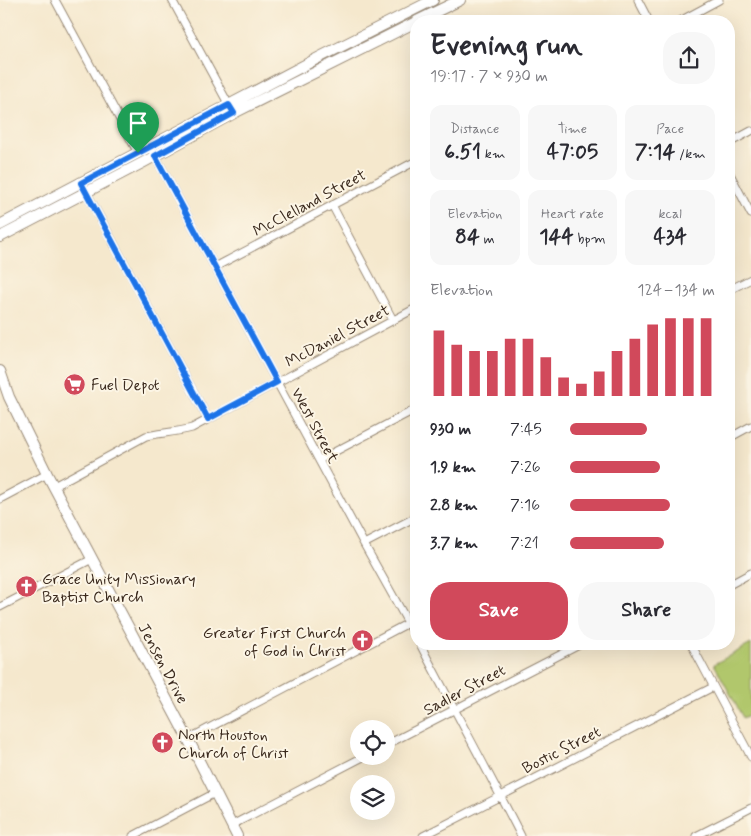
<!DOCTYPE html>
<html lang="en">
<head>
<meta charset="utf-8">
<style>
  :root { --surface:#fff; --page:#f7f7f7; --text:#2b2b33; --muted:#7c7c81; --accent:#d1495b }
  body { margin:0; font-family:Mynerve,sans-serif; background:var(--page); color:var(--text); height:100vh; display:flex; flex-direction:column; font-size:19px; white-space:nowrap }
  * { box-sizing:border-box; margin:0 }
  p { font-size:16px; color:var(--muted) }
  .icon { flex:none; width:28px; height:28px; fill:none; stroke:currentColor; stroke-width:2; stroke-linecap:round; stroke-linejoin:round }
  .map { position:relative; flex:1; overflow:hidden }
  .drawer { position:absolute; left:410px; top:15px; width:325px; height:635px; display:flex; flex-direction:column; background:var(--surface); border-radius:20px; box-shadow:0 5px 20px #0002 }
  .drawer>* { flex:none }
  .tools { position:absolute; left:350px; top:720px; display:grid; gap:10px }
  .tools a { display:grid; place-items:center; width:45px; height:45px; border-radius:50%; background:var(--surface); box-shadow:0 5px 20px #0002; font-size:25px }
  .pin { position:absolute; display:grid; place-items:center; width:42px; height:42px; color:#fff; margin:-51px -21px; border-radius:50% 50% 50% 0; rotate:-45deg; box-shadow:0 0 5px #0007 }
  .pin .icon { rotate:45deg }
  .round { display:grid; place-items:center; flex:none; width:52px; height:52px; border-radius:20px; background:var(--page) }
  .overview { display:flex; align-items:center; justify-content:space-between; height:85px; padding:0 20px }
  h1 { font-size:28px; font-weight:800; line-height:38px }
  .figures { display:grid; grid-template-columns:repeat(3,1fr); gap:8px; height:85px; padding:5px 20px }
  .figures div { display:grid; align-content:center; border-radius:12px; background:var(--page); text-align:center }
  .figures b { font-size:21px; font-weight:800 }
  .figures small { font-size:14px; font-weight:400 }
  .figures p { font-size:14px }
  .chart { height:140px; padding:10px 20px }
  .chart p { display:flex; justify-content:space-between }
  .chart svg { width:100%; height:90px; margin-top:5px; stroke:var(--accent); stroke-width:6 }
  .cta { display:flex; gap:10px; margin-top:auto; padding:10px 20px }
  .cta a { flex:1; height:58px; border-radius:20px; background:var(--accent); color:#fff; font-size:20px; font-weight:800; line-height:58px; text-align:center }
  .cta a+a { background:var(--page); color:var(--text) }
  ul { padding:0 20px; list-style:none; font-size:16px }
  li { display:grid; grid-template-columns:80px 60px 1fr; align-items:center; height:38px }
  li i { height:12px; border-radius:6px; background:var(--accent) }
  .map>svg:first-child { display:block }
  .green { fill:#b1c76c; stroke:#767845 }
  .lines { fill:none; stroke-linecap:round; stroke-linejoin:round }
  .minor-casing { stroke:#988976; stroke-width:9 }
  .secondary-casing { stroke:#988976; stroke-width:12 }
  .minor { stroke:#fff; stroke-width:7 }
  .secondary { stroke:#fff; stroke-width:10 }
  .route-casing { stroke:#fff; stroke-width:10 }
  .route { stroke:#1a73e8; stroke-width:6 }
  .labels { text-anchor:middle; stroke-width:4; stroke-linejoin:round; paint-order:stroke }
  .street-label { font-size:16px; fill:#3b2a1e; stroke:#fcf5e5 }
  .poi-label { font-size:16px; fill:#3b2a1e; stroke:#fcf5e5; text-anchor:start }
</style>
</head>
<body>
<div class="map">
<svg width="751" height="836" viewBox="0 0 751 836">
  <rect width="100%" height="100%" fill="#fcf5e5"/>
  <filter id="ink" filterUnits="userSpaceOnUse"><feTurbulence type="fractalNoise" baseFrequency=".02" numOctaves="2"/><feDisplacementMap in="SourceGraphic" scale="10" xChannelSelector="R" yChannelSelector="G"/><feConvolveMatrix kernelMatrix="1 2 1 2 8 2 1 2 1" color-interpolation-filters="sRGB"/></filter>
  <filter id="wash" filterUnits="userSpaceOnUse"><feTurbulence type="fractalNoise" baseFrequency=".0096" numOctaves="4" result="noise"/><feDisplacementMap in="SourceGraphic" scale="20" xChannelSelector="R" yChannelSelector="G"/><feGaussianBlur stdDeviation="1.12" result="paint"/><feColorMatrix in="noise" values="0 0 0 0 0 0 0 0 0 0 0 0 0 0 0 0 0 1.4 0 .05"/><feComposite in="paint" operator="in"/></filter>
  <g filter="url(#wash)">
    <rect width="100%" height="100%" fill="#f5e8cd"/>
    <path class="green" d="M751 644V714L743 718 714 664Z"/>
  </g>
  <g filter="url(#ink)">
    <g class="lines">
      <defs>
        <path id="minor" d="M55 0 138 153
          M172 0 230 107
          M638 0 649 21
          M680 21 719 0
          M729 143 751 131
          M153 152 364 544 416 637
          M729 172 751 214
          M84 188 208 419
          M332 205 393 320
          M215 267 416 161
          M729 290 751 279
          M729 438 751 426
          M319 460 416 409
          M54 486 146 436C161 433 177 432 192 428L416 308
          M0 499 47 474
          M364 544 416 517
          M729 585 751 573
          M0 607 92 559
          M420 644C453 708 488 771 521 836
          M691 644 751 757
          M188 739 416 619
          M386 745 581 644
          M232 825 365 756
          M133 836 215 793
          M423 836 713 687
          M696 836 751 808"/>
        <path id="secondary" d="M417 21 460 0
          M0 225 320 57 433 0
          M0 237 144 162 234 113 416 22
          M0 371 9 397 47 474 188 739 237 836"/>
      </defs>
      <use href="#minor" class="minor-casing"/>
      <use href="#secondary" class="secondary-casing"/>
      <use href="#minor" class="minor"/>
      <use href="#secondary" class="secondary"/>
    </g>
  </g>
  <g class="lines" filter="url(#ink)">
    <defs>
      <path id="route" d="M229 105 234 113 155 156 277 382 208 419 81 183Z"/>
    </defs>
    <use href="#route" class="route-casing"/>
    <use href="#route" class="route"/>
  </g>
  <defs>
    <symbol id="supermarket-disc" viewBox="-11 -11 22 22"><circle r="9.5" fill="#d1495b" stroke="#fcf5e5"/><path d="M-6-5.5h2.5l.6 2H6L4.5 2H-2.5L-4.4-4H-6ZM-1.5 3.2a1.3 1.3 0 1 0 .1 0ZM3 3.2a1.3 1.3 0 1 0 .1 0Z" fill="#fff"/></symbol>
    <symbol id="church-disc" viewBox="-11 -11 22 22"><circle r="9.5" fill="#d1495b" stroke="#fcf5e5"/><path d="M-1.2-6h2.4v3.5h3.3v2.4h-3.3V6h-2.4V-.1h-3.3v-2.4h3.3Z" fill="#fff"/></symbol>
  </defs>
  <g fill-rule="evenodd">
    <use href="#supermarket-disc" x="62" y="372" width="25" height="25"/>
    <use href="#church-disc" x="14" y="574" width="25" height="25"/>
    <use href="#church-disc" x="350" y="628" width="25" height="25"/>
    <use href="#church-disc" x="150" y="730" width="25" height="25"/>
  </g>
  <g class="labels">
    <g class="street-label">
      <text transform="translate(309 202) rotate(-28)" y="6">McClelland Street</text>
      <text transform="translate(337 335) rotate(-28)" y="6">McDaniel Street</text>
      <text transform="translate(316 425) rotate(62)" y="6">West Street</text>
      <text transform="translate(164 663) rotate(62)" y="6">Jensen Drive</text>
      <text transform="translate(464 689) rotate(-28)" y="6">Sadler Street</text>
      <text transform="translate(561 749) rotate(-27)" y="6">Bostic Street</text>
    </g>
    <g class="poi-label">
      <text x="91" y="390">Fuel Depot</text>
      <text x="42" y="584">Grace Unity Missionary<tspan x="42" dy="18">Baptist Church</tspan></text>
      <text x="346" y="638" text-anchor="end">Greater First Church<tspan x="346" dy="18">of God in Christ</tspan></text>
      <text x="178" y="740">North Houston<tspan x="178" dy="18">Church of Christ</tspan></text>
    </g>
  </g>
</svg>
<div class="tools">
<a><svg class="icon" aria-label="locate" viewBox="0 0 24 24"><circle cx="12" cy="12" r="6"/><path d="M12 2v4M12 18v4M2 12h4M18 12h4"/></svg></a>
<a><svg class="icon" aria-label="layers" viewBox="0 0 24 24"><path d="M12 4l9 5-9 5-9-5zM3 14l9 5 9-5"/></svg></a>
</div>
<div class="pin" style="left:138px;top:153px;background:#1e9e55"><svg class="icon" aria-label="arrive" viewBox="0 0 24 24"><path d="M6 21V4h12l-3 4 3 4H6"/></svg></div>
<section class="drawer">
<div class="overview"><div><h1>Evening run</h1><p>19:17 · 7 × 930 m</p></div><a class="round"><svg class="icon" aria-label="share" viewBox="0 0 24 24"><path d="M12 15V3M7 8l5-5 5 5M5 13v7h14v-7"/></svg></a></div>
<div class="figures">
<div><p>Distance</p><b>6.51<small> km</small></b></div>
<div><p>Time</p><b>47:05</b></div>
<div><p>Pace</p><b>7:14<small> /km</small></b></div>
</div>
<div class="figures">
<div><p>Elevation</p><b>84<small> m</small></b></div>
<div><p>Heart rate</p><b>144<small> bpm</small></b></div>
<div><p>kcal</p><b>434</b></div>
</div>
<div class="chart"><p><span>Elevation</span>124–134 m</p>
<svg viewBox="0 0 160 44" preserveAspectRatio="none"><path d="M5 44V12M15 44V19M25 44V22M35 44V22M45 44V16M55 44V16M65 44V25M75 44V35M85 44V38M95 44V32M105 44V22M115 44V16M125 44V9M135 44V6M145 44V6M155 44V6"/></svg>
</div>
<ul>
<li><b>930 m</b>7:45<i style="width:53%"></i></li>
<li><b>1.9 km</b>7:26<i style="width:62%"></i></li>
<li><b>2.8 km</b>7:16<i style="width:69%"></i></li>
<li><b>3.7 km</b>7:21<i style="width:65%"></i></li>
</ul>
<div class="cta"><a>Save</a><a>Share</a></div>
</section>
</div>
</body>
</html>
